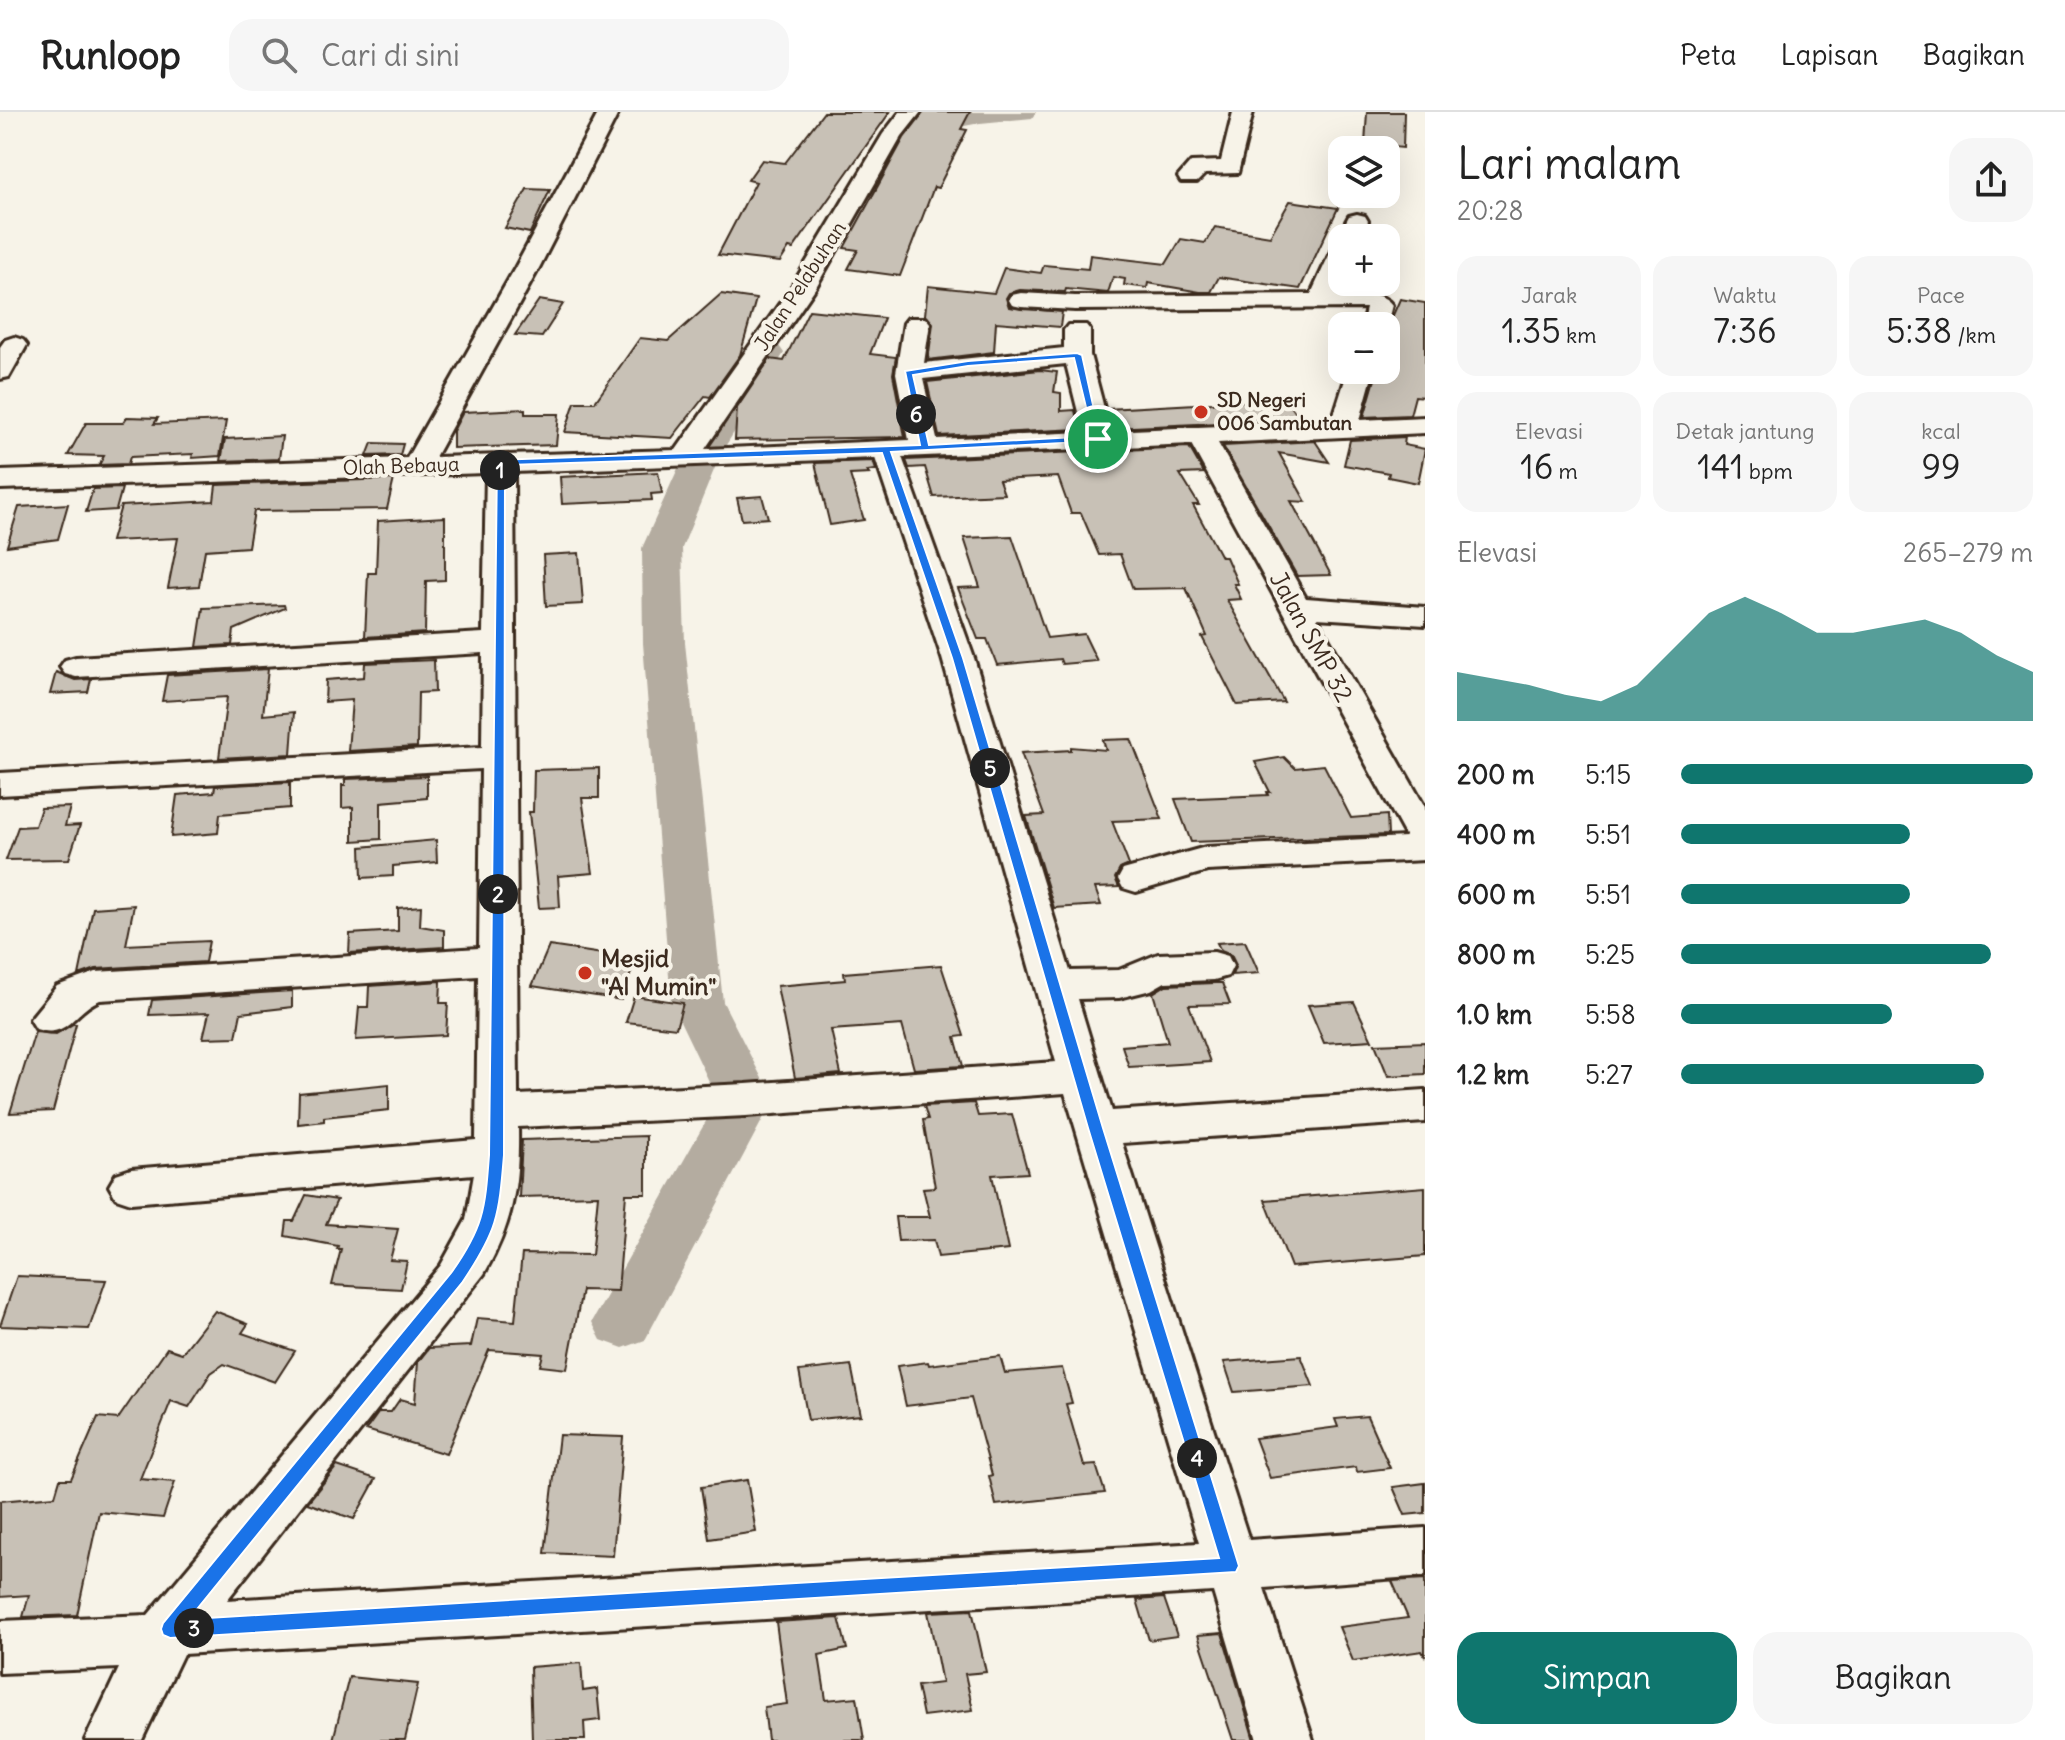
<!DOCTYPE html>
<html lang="id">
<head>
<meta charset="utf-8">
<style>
  :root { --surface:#fff; --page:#f6f6f6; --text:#222; --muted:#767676; --line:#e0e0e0; --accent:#0f766e }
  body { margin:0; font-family:Delius,sans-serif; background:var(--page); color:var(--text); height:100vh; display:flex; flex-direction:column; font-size:30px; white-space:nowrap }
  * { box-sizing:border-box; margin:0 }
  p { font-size:26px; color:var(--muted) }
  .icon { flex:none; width:44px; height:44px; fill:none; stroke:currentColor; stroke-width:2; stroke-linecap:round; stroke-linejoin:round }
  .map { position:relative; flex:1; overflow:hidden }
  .details { display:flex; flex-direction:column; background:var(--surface); width:640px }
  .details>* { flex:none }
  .controls { position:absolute; left:1328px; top:24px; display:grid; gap:16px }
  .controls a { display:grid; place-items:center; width:72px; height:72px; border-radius:16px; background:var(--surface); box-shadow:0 8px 32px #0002; font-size:40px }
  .pin { position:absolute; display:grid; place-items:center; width:68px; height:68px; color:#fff; margin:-34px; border:4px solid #fff; border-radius:50%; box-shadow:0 2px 8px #0007 }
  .km { position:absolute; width:40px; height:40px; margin:-20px; border-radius:50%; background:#222; color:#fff; font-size:22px; line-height:40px; text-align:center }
  .round { display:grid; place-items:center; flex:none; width:84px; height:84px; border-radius:24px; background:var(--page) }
  .head { display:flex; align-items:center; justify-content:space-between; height:136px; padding:0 32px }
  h1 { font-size:44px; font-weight:600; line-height:60px }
  .stats { display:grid; grid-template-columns:repeat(3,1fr); gap:12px; height:136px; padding:8px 32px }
  .stats div { display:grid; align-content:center; border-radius:20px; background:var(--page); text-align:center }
  .stats b { font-size:34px; font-weight:600 }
  .stats small { font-size:22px; font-weight:400 }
  .stats p { font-size:22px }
  .chart { height:224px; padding:16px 32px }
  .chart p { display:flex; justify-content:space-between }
  .chart svg { width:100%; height:144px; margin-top:8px; fill:var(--accent); opacity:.7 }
  .action { display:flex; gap:16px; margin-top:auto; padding:16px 32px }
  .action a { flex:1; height:92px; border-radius:24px; background:var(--accent); color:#fff; font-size:32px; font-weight:600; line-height:92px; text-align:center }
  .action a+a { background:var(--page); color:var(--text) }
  ul { padding:0 32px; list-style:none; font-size:26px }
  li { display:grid; grid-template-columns:128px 96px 1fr; align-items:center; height:60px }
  li i { height:20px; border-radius:10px; background:var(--accent) }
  header { display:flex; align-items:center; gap:48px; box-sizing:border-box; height:112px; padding:0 40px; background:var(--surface); border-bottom:2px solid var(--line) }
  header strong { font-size:38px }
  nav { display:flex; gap:44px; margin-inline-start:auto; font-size:28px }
  .search { width:560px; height:72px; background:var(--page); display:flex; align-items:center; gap:20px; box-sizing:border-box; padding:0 28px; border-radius:24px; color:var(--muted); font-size:30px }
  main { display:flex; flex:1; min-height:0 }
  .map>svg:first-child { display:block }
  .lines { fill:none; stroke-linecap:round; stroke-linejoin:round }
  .river { fill:#b4aca0; fill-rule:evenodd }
  .building { fill:#c8c1b6; stroke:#3b2a1e; stroke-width:2 }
  .minor-casing { stroke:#3b2a1e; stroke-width:6 }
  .minor { fill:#f7f3e8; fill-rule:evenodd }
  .route { fill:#1a73e8; stroke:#fff; stroke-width:2; fill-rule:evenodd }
  .poi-dot { fill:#c8321e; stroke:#f7f3e8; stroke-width:3 }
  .labels { text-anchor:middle; stroke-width:8; stroke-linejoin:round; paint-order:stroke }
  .far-street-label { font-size:20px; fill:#3b2a1e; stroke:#f7f3e8 }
  .far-poi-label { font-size:20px; font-weight:bold; fill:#3b2a1e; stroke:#f7f3e8; text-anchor:start }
  .street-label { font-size:24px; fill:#3b2a1e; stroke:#f7f3e8 }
  .poi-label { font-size:24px; font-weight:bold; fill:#3b2a1e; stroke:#f7f3e8; text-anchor:start }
</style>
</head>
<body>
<header>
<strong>Runloop</strong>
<div class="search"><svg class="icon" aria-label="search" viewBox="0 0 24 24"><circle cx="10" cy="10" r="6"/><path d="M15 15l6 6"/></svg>Cari di sini</div>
<nav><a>Peta</a><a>Lapisan</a><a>Bagikan</a></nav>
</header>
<main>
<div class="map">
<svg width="1425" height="1628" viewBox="0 0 1425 1628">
  <rect width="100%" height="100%" fill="#f7f3e8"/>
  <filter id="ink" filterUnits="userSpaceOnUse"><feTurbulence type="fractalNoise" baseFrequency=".0125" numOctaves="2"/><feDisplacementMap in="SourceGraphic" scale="16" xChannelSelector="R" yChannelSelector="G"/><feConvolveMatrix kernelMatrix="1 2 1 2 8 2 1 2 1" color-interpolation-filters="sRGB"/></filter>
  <g filter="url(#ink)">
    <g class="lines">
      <path class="river" d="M953 0H1036L1032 6 980 11 917 23 881 80 871 83 861 80 856 74 897 11Z
        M767 231 779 234 784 241 721 341 682 436 685 531 723 890 773 988 645 1228 623 1236 601 1228 592 1210 718 988 671 890 643 531 642 436 685 341 755 234Z"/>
    </g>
    <path class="building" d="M824 0H890L793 137 789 136 780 150 718 143 756 70 748 68 762 48 785 51Z
      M924 0H970L961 17 967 18 938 76 934 75 900 164 848 157 858 138 844 136 904 26Z
      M1367 0H1404L1403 36 1365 32Z
      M527 77 550 78 530 121 505 116Z
      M1290 89 1338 96 1300 177 1219 165 1211 180H1200L1148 171 1147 176 1124 173 1125 167 1113 165 1108 181 1066 177 1065 180 1020 178 1009 181 1006 186 1009 195 1062 200 1060 215 996 210 994 240 928 248 933 211 925 203 928 174 994 181 1004 156 1041 161 1044 153 1088 157 1090 143 1166 152 1181 127 1205 131 1215 115 1270 124Z
      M721 182 756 187 740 243 710 285 705 284 672 326 565 320 575 290H595L640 226 668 229Z
      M1400 187 1425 191V285L1415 284 1410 303 1364 305 1376 264 1386 266V219Z
      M539 188 563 192 542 225 515 223Z
      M809 198 884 206 870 242 896 245 893 262 905 325 735 328 737 296 770 247 784 249Z
      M1040 258 1057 260 1054 280 1061 281V299L1075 298 1079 317 939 324 927 270Z
      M1286 287 1300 307 1112 316 1107 297Z
      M525 297V302H559L556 333 453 336V319L463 300Z
      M127 305 158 306 154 312 226 309 220 344 192 346 193 342 130 345 128 352 99 353 104 344 68 343 86 311H123Z
      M282 324 279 347 221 349 225 327Z
      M1405 325 1404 333 1425 337 1418 371 1388 365 1389 361 1344 353 1350 328Z
      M1315 329 1329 350 1279 341 1306 390 1291 389 1331 463 1297 464 1223 334Z
      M372 331 403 332 400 343 367 344Z
      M1189 335 1204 361 1180 362 1199 393H1193L1221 445H1226L1238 472H1234L1241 487 1227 488 1284 590 1237 593 1202 525 1207 524 1186 476 1133 477 1120 442 1099 443 1081 401H1071L1058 365 999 368 1004 382 934 385 925 355 909 356 906 348Z
      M873 349 876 358 867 359 869 362 850 363 864 408 830 413 815 351Z
      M658 360 662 381 651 382 652 388 562 392 560 365Z
      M394 367 387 397 254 399 248 435 205 438 199 474 168 476 178 426 111 429 121 394 214 389 216 373Z
      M122 376 116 398 86 400 93 377Z
      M762 384 768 406 742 408 737 386Z
      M68 392 58 427 7 434 19 395Z
      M445 405V468L426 469 425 521 365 525 368 461H376L378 409Z
      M1012 424 1047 526 1084 522 1097 549 1062 552 1060 547 997 553 987 527H978L958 476 980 475 964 426Z
      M579 441 583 492 546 494 543 443Z
      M284 493 285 496 234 518 232 533 197 535 203 496Z
      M434 548 435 580 418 581 417 635 348 639 352 588 325 590 326 568 364 565 365 551Z
      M268 557 263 603 294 600 291 642 219 646 227 585 162 589 167 563Z
      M56 560 75 568 91 567 88 580 50 582Z
      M1131 627 1162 707 1112 709 1129 753 1120 757 1115 766 1119 775 1095 776 1101 793 1054 796 1026 704 1044 703 1021 641 1071 638V635L1106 638 1103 628Z
      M1284 645 1295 656 1324 653 1351 706 1387 703 1388 723 1191 730 1175 687 1268 683 1267 680H1270L1255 650Z
      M599 656V686H582L593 761 558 764 560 795 539 796 529 700H533L534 658Z
      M427 664V686L381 690V727L353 729V695L342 696V673H345V667Z
      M290 670V696L220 702 218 721 171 725 177 683 214 680 215 674Z
      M70 695 65 714 80 713 69 747 6 748 18 715 35 714 41 696Z
      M436 728 437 750 393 754V764L362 766 361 735Z
      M134 793 126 833 209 829 205 850 96 857 79 863 93 796Z
      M421 794 420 814 444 818V835L349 841 350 822 398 819V796Z
      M1245 829 1259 861 1232 863 1236 853 1231 843 1221 839 1217 831Z
      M549 834 636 847 621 888 532 874Z
      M941 853 964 924 955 925 963 954 914 957 902 913 831 918 841 962 795 966 777 874 845 868 844 861Z
      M441 869 440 891H448L446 923 356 928 359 895H368L369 874Z
      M1215 871H1222L1230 892 1189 893 1210 950 1129 955 1122 934 1168 930 1153 881 1166 873Z
      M292 879V895L241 901 236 925 203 926 209 901 149 903 152 888Z
      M634 884 683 891 676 916 626 910Z
      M1354 890 1372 928 1324 931 1308 893Z
      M73 912H76L53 999 10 1001 35 920 56 922Z
      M1425 930V962L1388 964 1375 932Z
      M389 972V998L324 1005V1009L298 1012 299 981Z
      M974 991 978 1004 1012 1002 1028 1061 992 1063 1008 1138 938 1145 934 1128 898 1129 895 1105H930L923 1076 935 1075 923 1008 928 1007 924 994Z
      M646 1024V1082H626L618 1179 582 1178 567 1257 540 1254 543 1242 489 1238 446 1342 366 1318 379 1300H391L400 1287 415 1291 418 1250 429 1236 471 1234 477 1206 515 1209 522 1142 592 1143 598 1083 519 1085 522 1028Z
      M1425 1075V1144L1291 1155 1265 1088Z
      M306 1083 337 1088 326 1112 398 1117 390 1148 407 1149 401 1177 332 1173 341 1137H337L338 1134 285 1124 287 1109H294Z
      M17 1164 106 1168 89 1217 0 1214Z
      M215 1199 248 1212 242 1221 295 1239 275 1270 224 1252 211 1261 189 1295 171 1289 140 1367 175 1370 163 1406 99 1400 77 1503 23 1505 29 1483 0 1485V1389L55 1384 60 1367H71L98 1305 118 1307 167 1236 182 1241Z
      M1000 1244 1005 1261 1062 1256 1072 1291 1066 1292 1084 1354 1096 1353 1105 1381 996 1393 989 1364 992 1363 971 1286 906 1294 897 1254 928 1250 929 1253Z
      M1301 1244 1313 1274 1234 1280 1224 1250Z
      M851 1253 861 1303 808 1308 799 1259Z
      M1367 1304 1390 1356 1357 1360 1356 1355 1270 1366 1255 1326 1338 1315 1335 1307Z
      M559 1323 623 1325 613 1444 545 1441Z
      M337 1354 376 1367 354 1407 307 1391Z
      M747 1368 756 1420 709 1427 701 1375Z
      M1425 1371V1401L1405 1403 1393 1375Z
      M1425 1467V1545L1422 1539 1353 1549 1339 1515 1408 1506 1392 1469Z
      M1164 1486 1177 1524 1149 1528 1137 1488Z
      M972 1498 986 1560 965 1562 973 1598 923 1604 917 1574 942 1571 928 1500Z
      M839 1506 847 1537 819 1543 826 1588 857 1585 864 1628H768L764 1595 787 1592 776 1510Z
      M1222 1521 1254 1628H1233L1198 1523Z
      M581 1551 583 1579 597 1577 600 1608 584 1610 585 1628H532L530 1555Z
      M349 1565 418 1572 405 1628H333Z"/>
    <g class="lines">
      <defs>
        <path id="minor" d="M599 0H619L539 156 435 345 676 338 792 174 883 22 900 0H921L902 24 816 175 705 337 909 328 896 261 904 211 908 206H926L930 211 924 251 1064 236V218L1068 213H1086L1090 218V243L1110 319 1332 309 1348 258H1374L1360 308 1425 305V321L1218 331 1306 486 1425 495V513L1317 506 1425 695V748L1207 759 1136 780 1123 776 1118 767 1123 758 1206 735 1406 725 1191 332 902 345 974 546 1070 859 1119 858 1158 842 1214 840 1228 844 1233 854 1228 864 1214 868 1165 870 1151 878 1119 886 1078 887 1112 999 1425 978V1010L1122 1031 1249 1428 1425 1416V1464L1264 1476 1313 1628H1257L1213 1480 183 1542 142 1628H85L119 1556 0 1561V1509L148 1503 441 1153 466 1108 474 1062 131 1091 116 1086 109 1074 116 1062 131 1057 476 1028 478 864 100 888C72 899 69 928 36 917L30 907 57 874 96 860 479 836 481 657 0 683V661L482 635 483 541 76 565 65 562 60 555 65 548 76 545 483 521 486 361 0 377V359L407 346 515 156ZM1066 252 1083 320 937 327 923 267ZM875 346 942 546 1056 950 746 972 518 983 514 360ZM1065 981 1199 1431 227 1488 484 1162C513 1112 519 1072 518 1015L746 1004Z
          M1233 0H1253L1238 61 1205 62 1197 70H1181L1178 65 1191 50 1221 49Z
          M1357 102 1365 104 1368 109 1361 126H1342L1341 131 1337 126 1349 104Z
          M1342 134V167L1335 182C1353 182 1381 177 1392 193L1386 216 1362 214 1366 196 1075 198 1021 195 1012 193 1009 188 1012 183 1021 181 1075 184 1311 182 1330 141 1334 136Z
          M14 225 23 228 27 233 9 265 0 267V235L5 228Z"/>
      </defs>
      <use href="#minor" class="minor-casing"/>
      <use href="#minor" class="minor"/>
    </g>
  </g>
  <path class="route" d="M1077 241 1082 243 1101 329 891 340 963 546 1103 1016 1239 1454 1236 1460 170 1526 163 1523 161 1517 163 1511 451 1161C483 1116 485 1098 489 1043L497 348 920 333 905 259 968 249ZM1074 246 1093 324 929 333 913 263 968 254ZM882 341 952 546 1088 1016 1219 1446 189 1507 462 1171C497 1119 499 1105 504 1043L505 353Z"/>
  <g class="poi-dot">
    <circle cx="1201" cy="300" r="8"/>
    <circle cx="585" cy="861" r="8"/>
  </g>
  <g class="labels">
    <g class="far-street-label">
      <text transform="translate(800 174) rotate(-57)" y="7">Jalan Pelabuhan</text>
      <text transform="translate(401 354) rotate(-2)" y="7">Olah Bebaya</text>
    </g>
    <g class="far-poi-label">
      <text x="1217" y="295">SD Negeri<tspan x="1217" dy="23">006 Sambutan</tspan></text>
    </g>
    <g class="street-label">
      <text transform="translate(1311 525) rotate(61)" y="8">Jalan SMP 32</text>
    </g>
    <g class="poi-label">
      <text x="601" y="855">Mesjid<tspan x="601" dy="28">"Al Mumin"</tspan></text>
    </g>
  </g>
</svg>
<div class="controls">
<a><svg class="icon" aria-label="layers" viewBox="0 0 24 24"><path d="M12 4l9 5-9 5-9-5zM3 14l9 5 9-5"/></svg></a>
<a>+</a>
<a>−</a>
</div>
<div class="pin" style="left:1098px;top:327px;background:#1e9e55"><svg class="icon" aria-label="arrive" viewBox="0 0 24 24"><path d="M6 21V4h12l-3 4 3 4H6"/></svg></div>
<b class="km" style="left:500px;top:358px">1</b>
<b class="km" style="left:498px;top:782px">2</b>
<b class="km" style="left:194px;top:1516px">3</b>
<b class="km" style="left:1197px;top:1346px">4</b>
<b class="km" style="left:990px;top:656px">5</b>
<b class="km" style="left:916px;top:302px">6</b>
</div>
<section class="details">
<div class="head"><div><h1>Lari malam</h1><p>20:28</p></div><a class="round"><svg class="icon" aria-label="share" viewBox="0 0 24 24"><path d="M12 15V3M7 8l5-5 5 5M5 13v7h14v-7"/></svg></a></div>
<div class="stats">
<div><p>Jarak</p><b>1.35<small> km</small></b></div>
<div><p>Waktu</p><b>7:36</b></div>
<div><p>Pace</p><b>5:38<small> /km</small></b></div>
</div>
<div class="stats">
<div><p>Elevasi</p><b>16<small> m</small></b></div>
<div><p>Detak jantung</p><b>141<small> bpm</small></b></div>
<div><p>kcal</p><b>99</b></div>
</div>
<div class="chart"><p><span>Elevasi</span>265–279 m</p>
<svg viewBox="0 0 160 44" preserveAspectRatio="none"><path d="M0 44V29L10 31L20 33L30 36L40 38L50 33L60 22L70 11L80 6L90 11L100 17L110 17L120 15L130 13L140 17L150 24L160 29V44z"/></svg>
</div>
<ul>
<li><b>200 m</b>5:15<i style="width:100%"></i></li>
<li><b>400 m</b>5:51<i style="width:65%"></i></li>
<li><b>600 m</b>5:51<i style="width:65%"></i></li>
<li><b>800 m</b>5:25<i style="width:88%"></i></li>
<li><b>1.0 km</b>5:58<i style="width:60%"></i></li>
<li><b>1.2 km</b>5:27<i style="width:86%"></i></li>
</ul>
<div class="action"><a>Simpan</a><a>Bagikan</a></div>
</section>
</main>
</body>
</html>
